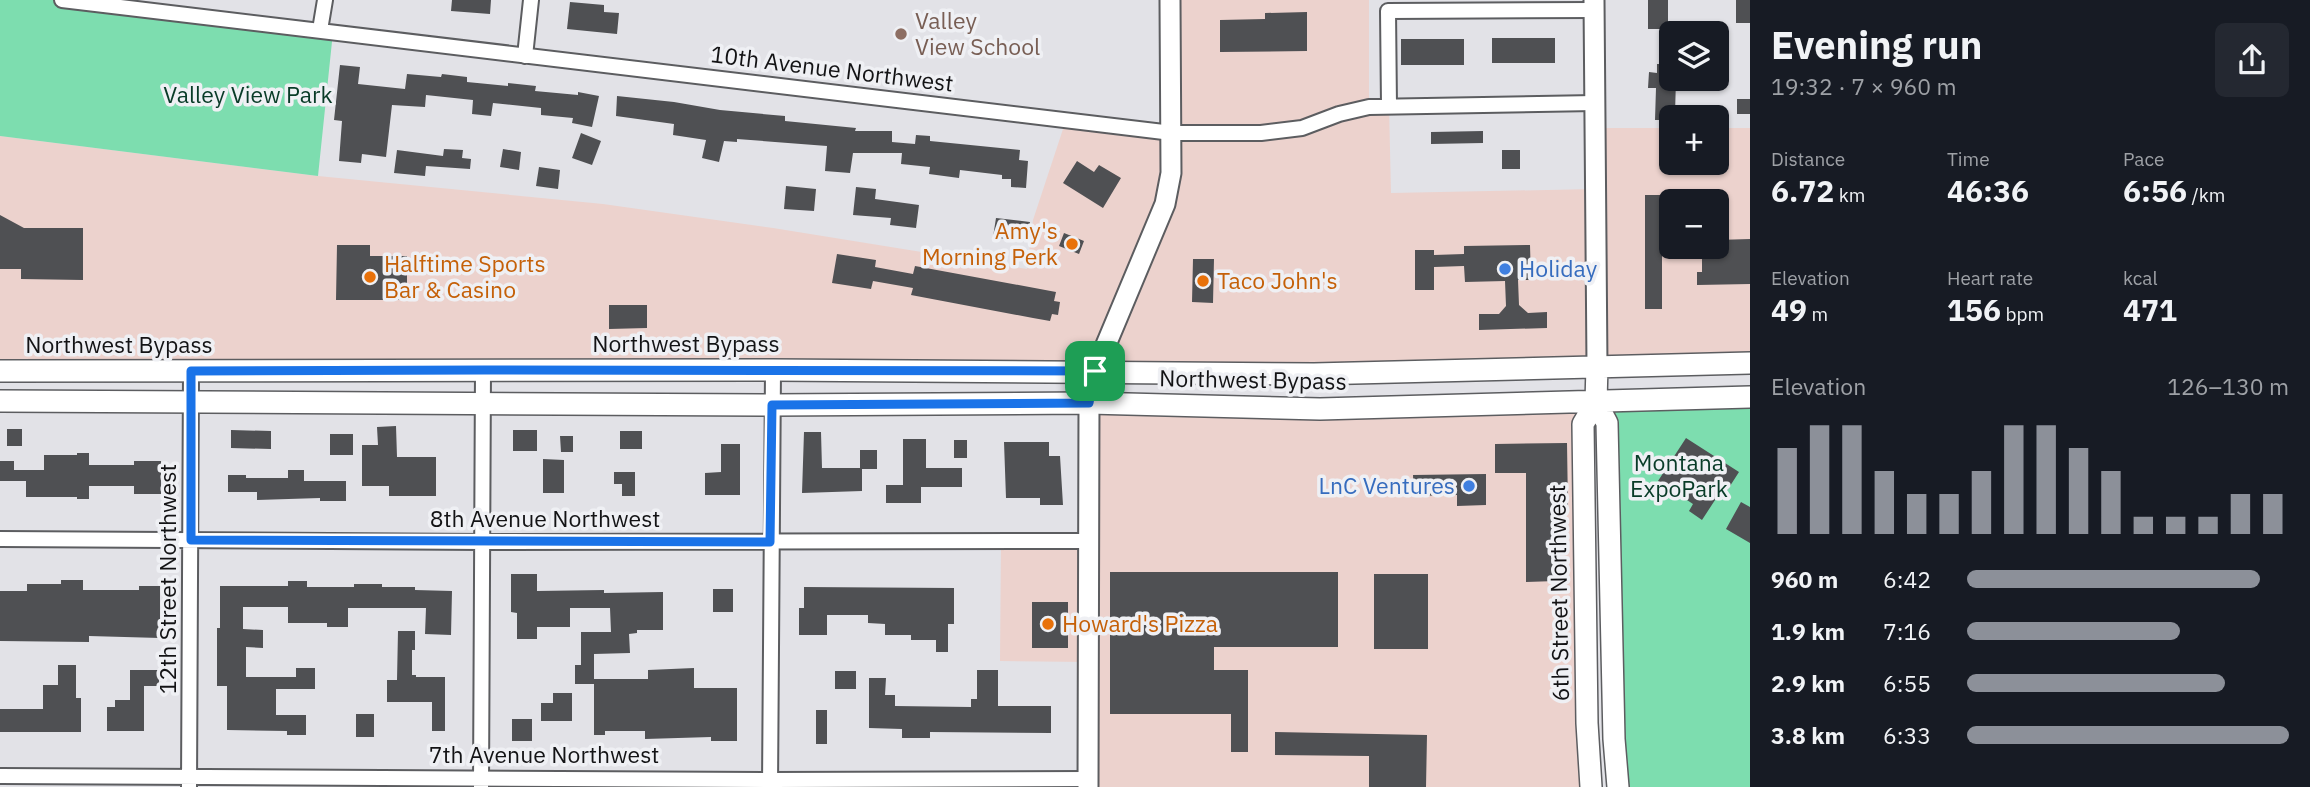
<!DOCTYPE html>
<html lang="en">
<head>
<meta charset="utf-8">
<style>
  :root { --surface:#171b24; --page:#242831; --text:#f1f3f6; --muted:#9ea1a6; --accent:#8c9099 }
  body { margin:0; font-family:"IBM Plex Sans",sans-serif; background:var(--page); color:var(--text); height:100vh; display:flex; flex-direction:column; font-size:26px; white-space:nowrap }
  * { box-sizing:border-box; margin:0 }
  p { font-size:23px; color:var(--muted) }
  .icon { flex:none; width:38px; height:38px; fill:none; stroke:currentColor; stroke-width:2; stroke-linecap:round; stroke-linejoin:round }
  .map { position:relative; flex:1; overflow:hidden }
  .drawer { display:flex; flex-direction:column; background:var(--surface); width:560px }
  .drawer>* { flex:none }
  .controls { position:absolute; left:1659px; top:21px; display:grid; gap:14px }
  .controls a { display:grid; place-items:center; width:70px; height:70px; border-radius:10px; background:var(--surface); box-shadow:0 2px 5px #0004; font-size:35px }
  .pin { position:absolute; display:grid; place-items:center; width:60px; height:60px; color:#fff; margin:-30px; border-radius:14px; box-shadow:0 4px 10px #0006 }
  .round { display:grid; place-items:center; flex:none; width:74px; height:74px; border-radius:10px; background:var(--page) }
  .summary { display:flex; align-items:center; justify-content:space-between; height:119px; padding:0 21px }
  h1 { font-size:38px; font-weight:700; line-height:52px }
  .metrics { display:grid; grid-template-columns:repeat(3,1fr); gap:10px; height:119px; padding:7px 21px }
  .metrics div { display:grid; align-content:center }
  .metrics b { font-size:30px; font-weight:700 }
  .metrics small { font-size:19px; font-weight:400 }
  .metrics p { font-size:19px }
  .chart { height:196px; padding:14px 21px }
  .chart p { display:flex; justify-content:space-between }
  .chart svg { width:100%; height:126px; margin-top:7px; stroke:var(--accent); stroke-width:6 }
  ul { padding:0 21px; list-style:none; font-size:23px }
  li { display:grid; grid-template-columns:112px 84px 1fr; align-items:center; height:52px }
  li i { height:18px; border-radius:9px; background:var(--accent) }
  main { display:flex; flex:1; min-height:0 }
  .map>svg:first-child { display:block }
  .commercial { fill:#ecd2cd; fill-rule:evenodd }
  .green { fill:#7dddaf }
  .building { fill:#4f5053 }
  .lines { fill:none; stroke-linecap:round; stroke-linejoin:round }
  .minor-casing { stroke:#5c5d60; stroke-width:18 }
  .tertiary-casing { stroke:#5c5d60; stroke-width:23 }
  .secondary-casing { stroke:#5c5d60; stroke-width:24 }
  .minor { stroke:#fff; stroke-width:14 }
  .tertiary { stroke:#fff; stroke-width:19 }
  .secondary { stroke:#fff; stroke-width:21 }
  .route-casing { stroke:#fff; stroke-width:14 }
  .route { stroke:#1a73e8; stroke-width:9 }
  .education-dot { fill:#8d6e63; stroke:#eff0f4; stroke-width:2.5 }
  .food-dot { fill:#e8710a; stroke:#eff0f4; stroke-width:2.5 }
  .shop-dot { fill:#3f7fe0; stroke:#eff0f4; stroke-width:2.5 }
  .labels { text-anchor:middle; stroke-width:7; stroke-linejoin:round; paint-order:stroke }
  .education-label { font-size:23px; fill:#785e54; stroke:#eff0f4; text-anchor:start }
  .street-label { font-size:23px; fill:#131315; stroke:#eff0f4 }
  .park-label { font-size:23px; fill:#083b27; stroke:#eff0f4 }
  .food-label { font-size:23px; fill:#c56008; stroke:#eff0f4; text-anchor:start }
  .shop-label { font-size:23px; fill:#366cbe; stroke:#eff0f4; text-anchor:start }
</style>
</head>
<body>
<main>
<div class="map">
<svg width="1750" height="787" viewBox="0 0 1750 787">
  <rect width="100%" height="100%" fill="#e2e2e7"/>
  <path class="commercial" d="M1170 0H1369V106H1389L1391 193 1595 189V128H1671V163H1717V128H1750V363L0 371V136L318 176 603 204 773 228 1027 269 1033 220 1066 120 1172 133ZM1671 201H1717V247H1671Z
    M1596 402 1583 424 1591 787H1088L1089 662 1000 661 1001 541H1089V403Z"/>
  <path class="green" d="M0 0H63L333 32 318 176 0 136Z
    M1750 397V787H1618L1596 402Z"/>
  <path class="building" d="M452 0H491L490 14 451 11Z
    M1648 0H1668V29H1648Z
    M1736 0H1750V23H1736Z
    M570 2 604 5V12L619 13 617 34 567 29Z
    M1307 12V51L1220 52V20L1265 19V13Z
    M1492 38H1555V63H1492Z
    M1401 39H1464V65H1401Z
    M1657 64H1671V79H1676L1675 114H1671V120H1655L1656 88H1648L1649 72 1657 73Z
    M340 65 360 67 358 84 405 89 407 74 441 77 442 74 467 77V82L508 86V83L536 86 535 91 578 95V92L599 96 592 127 572 123 573 118 541 115V108L493 103 491 116 472 114 473 100 426 95 425 107 392 105 386 157 362 154 361 163 339 161 342 121 334 120Z
    M617 96 674 102 720 110 785 116V121L856 128 855 131H892V142L915 144 916 135 930 136V141L1020 150 1019 160 1028 161 1026 188 1011 187V179H1002V175L960 170 959 178 929 174 930 167 901 164 902 153H853L850 173 825 171 827 146 737 139V142L724 141 719 162 702 158 706 140 673 135 674 124 616 116Z
    M1737 99H1750V114H1737Z
    M1483 131V143L1431 144V132Z
    M581 133 601 141 592 165 572 158Z
    M444 149 463 150 462 158 471 159 470 169 426 166 425 176 394 173 397 150 443 156Z
    M503 149 521 152 519 170 500 167Z
    M1502 150H1520V169H1502Z
    M1077 161 1094 172 1099 165 1121 178 1103 208 1063 183Z
    M539 167 560 170 558 189 536 186Z
    M786 186 816 189 814 211 784 209Z
    M856 187 876 189 875 199 919 205 916 228 890 225 891 218 853 215Z
    M1645 195H1662V309H1645Z
    M0 215 24 228H83V280L21 279V269H0Z
    M996 218 1030 222 1027 242 993 237Z
    M1064 233 1084 241 1079 254 1059 246Z
    M1750 239V284L1697 285V272H1702V247H1717V240Z
    M337 245H370V256H407V300H336Z
    M1530 245 1531 280H1518L1519 305 1528 313 1547 312V328L1479 330V314H1499L1506 306 1505 281 1465 282 1464 266 1434 267V290H1415V250H1434V255L1464 254V246Z
    M837 254 876 260 875 267 913 274 915 266 1056 292 1054 301 1060 302 1058 315 1052 314 1050 321 1033 318 911 295 913 288 873 281 871 289 832 283Z
    M1193 259H1214L1213 303 1192 302Z
    M609 305H647V328L609 329Z
    M396 426 397 457H436V496H389V486H362V445H378L377 427Z
    M7 429H22V446H7Z
    M231 430 271 431V449L231 448Z
    M513 430H537V451H513Z
    M620 431H642V449H620Z
    M804 432H821L822 468H860V450H877V469H862V491L802 493Z
    M330 434H353V455H330Z
    M560 436H573V452H561Z
    M1686 438 1739 472 1721 500 1717 497 1702 520 1689 511 1693 504 1658 481Z
    M903 439H926V468H962V487H921V503H886V485H903Z
    M954 440H967V458H954Z
    M1004 442H1049V456H1060L1063 505H1040V498H1006Z
    M1567 443 1568 509H1555L1556 581 1526 582V473H1495V444Z
    M721 444H740V495H705V473L721 472Z
    M77 453H89V465H134V461H161V494H134V486H89V499H77V497H26V481H0V461H14V470H44V455H77Z
    M543 459 564 460V493H543Z
    M288 470H304V481H346V501H320V498L257 500V492H228V475H246V478H288Z
    M614 472H635V496H622V484H614Z
    M1486 474V505L1457 506V495L1414 496 1413 475Z
    M1741 502 1750 507V543L1726 529Z
    M1110 572H1338V647H1214V670H1248V752H1231V714H1110Z
    M511 574H537V591L604 590V593L663 592V630H637V633L629 634 630 653 594 654V679H648V670L694 668V688H737V741H711V737L645 739V731H605V735H594V684H575V665H581V632H611L610 608H570V627H537V639H517V613L511 612Z
    M1374 574H1428V649H1374Z
    M61 580H83V590H139V586H160V638L89 636V642L0 641V591H27V584H61Z
    M288 581H307V587H354V584H382V587H415V590L452 591 451 635 425 634 426 608H348V627H327V623H288V607H243V629L263 630V648L246 647V677H296V668H315V689H276V715H306V735H287V731L227 730V686H217V628H220V586H288Z
    M804 587 954 588V624H948V652H936V640H911V635H885V624L868 623V615H827V635H799V608H804Z
    M713 589H733V612H713Z
    M1032 602H1068V648H1032Z
    M398 631H415V650H412V675H416V677H445V731H432V702H387V680H397Z
    M58 665H76V698H81V732H0V709H43V685H58Z
    M130 670H159V686H144V731H107V707H115V700H130Z
    M977 670H998V706H1051V733L930 732V738H902V729L869 728V678H886L885 695H895V706L971 707V699H977Z
    M835 671H856V689H835Z
    M553 693H572V721H541V703H553Z
    M816 710H827V744H816Z
    M356 714H374V737H356Z
    M512 719H532V741H512Z
    M1275 732 1427 735 1426 787H1369V756L1275 755Z"/>
  <g class="lines">
    <defs>
      <path id="minor" d="M62 0 1172 133H1261L1302 128 1339 114 1369 107 1595 103
        M320 30 325 0
        M525 56 531 0
        M1389 106 1388 11 1594 10
        M0 539 483 542 1090 541
        M0 776 770 780 1088 779
        M481 786 483 370
        M189 787 191 371
        M770 787 773 370"/>
      <path id="tertiary" d="M1594 0 1597 366
        M1088 787 1089 403 1095 371 1165 204 1171 173 1170 0"/>
      <path id="secondary" d="M0 371 773 370 1314 374 1750 363
        M0 401 772 405 1089 403 1320 409 1750 397
        M1596 402 1607 423 1614 739 1618 787
        M1591 787 1587 723 1583 424 1596 402 1597 366"/>
    </defs>
    <use href="#minor" class="minor-casing"/>
    <use href="#tertiary" class="tertiary-casing"/>
    <use href="#secondary" class="secondary-casing"/>
    <use href="#minor" class="minor"/>
    <use href="#tertiary" class="tertiary"/>
    <use href="#secondary" class="secondary"/>
  </g>
  <g class="lines">
    <defs>
      <path id="route" d="M484 370 1095 371 1089 403 772 405 770 542 191 540V371Z"/>
    </defs>
    <use href="#route" class="route-casing"/>
    <use href="#route" class="route"/>
  </g>
  <circle class="education-dot" cx="901" cy="34" r="7"/>
  <g class="food-dot">
    <circle cx="1072" cy="244" r="7"/>
    <circle cx="370" cy="277" r="7"/>
    <circle cx="1203" cy="281" r="7"/>
    <circle cx="1048" cy="624" r="7"/>
  </g>
  <g class="shop-dot">
    <circle cx="1505" cy="269" r="7"/>
    <circle cx="1469" cy="486" r="7"/>
  </g>
  <g class="labels">
    <g class="education-label">
      <text x="915" y="29">Valley<tspan x="915" dy="26">View School</tspan></text>
    </g>
    <g class="street-label">
      <text transform="translate(832 69) rotate(7)" y="8">10th Avenue Northwest</text>
      <text x="686" y="352">Northwest Bypass</text>
      <text x="119" y="353">Northwest Bypass</text>
      <text transform="translate(1253 380) rotate(1)" y="8">Northwest Bypass</text>
      <text x="545" y="527">8th Avenue Northwest</text>
      <text transform="translate(168 579) rotate(-90)" y="8">12th Street Northwest</text>
      <text transform="translate(1559 593) rotate(-91)" y="8">6th Street Northwest</text>
      <text x="544" y="763">7th Avenue Northwest</text>
    </g>
    <g class="park-label">
      <text x="248" y="103">Valley View Park</text>
      <text x="1679" y="471">Montana<tspan x="1679" dy="26">ExpoPark</tspan></text>
    </g>
    <g class="food-label">
      <text x="1058" y="239" text-anchor="end">Amy's<tspan x="1058" dy="26">Morning Perk</tspan></text>
      <text x="384" y="272">Halftime Sports<tspan x="384" dy="26">Bar &amp; Casino</tspan></text>
      <text x="1217" y="289">Taco John's</text>
      <text x="1062" y="632">Howard's Pizza</text>
    </g>
    <g class="shop-label">
      <text x="1519" y="277">Holiday</text>
      <text x="1455" y="494" text-anchor="end">LnC Ventures</text>
    </g>
  </g>
</svg>
<div class="controls">
<a><svg class="icon" aria-label="layers" viewBox="0 0 24 24"><path d="M12 4l9 5-9 5-9-5zM3 14l9 5 9-5"/></svg></a>
<a>+</a>
<a>−</a>
</div>
<div class="pin" style="left:1095px;top:371px;background:#1e9e55"><svg class="icon" aria-label="arrive" viewBox="0 0 24 24"><path d="M6 21V4h12l-3 4 3 4H6"/></svg></div>
</div>
<section class="drawer">
<div class="summary"><div><h1>Evening run</h1><p>19:32 · 7 × 960 m</p></div><a class="round"><svg class="icon" aria-label="share" viewBox="0 0 24 24"><path d="M12 15V3M7 8l5-5 5 5M5 13v7h14v-7"/></svg></a></div>
<div class="metrics">
<div><p>Distance</p><b>6.72<small> km</small></b></div>
<div><p>Time</p><b>46:36</b></div>
<div><p>Pace</p><b>6:56<small> /km</small></b></div>
</div>
<div class="metrics">
<div><p>Elevation</p><b>49<small> m</small></b></div>
<div><p>Heart rate</p><b>156<small> bpm</small></b></div>
<div><p>kcal</p><b>471</b></div>
</div>
<div class="chart"><p><span>Elevation</span>126–130 m</p>
<svg viewBox="0 0 160 44" preserveAspectRatio="none"><path d="M5 44V14M15 44V6M25 44V6M35 44V22M45 44V30M55 44V30M65 44V22M75 44V6M85 44V6M95 44V14M105 44V22M115 44V38M125 44V38M135 44V38M145 44V30M155 44V30"/></svg>
</div>
<ul>
<li><b>960 m</b>6:42<i style="width:91%"></i></li>
<li><b>1.9 km</b>7:16<i style="width:66%"></i></li>
<li><b>2.9 km</b>6:55<i style="width:80%"></i></li>
<li><b>3.8 km</b>6:33<i style="width:100%"></i></li>
</ul>
</section>
</main>
</body>
</html>
